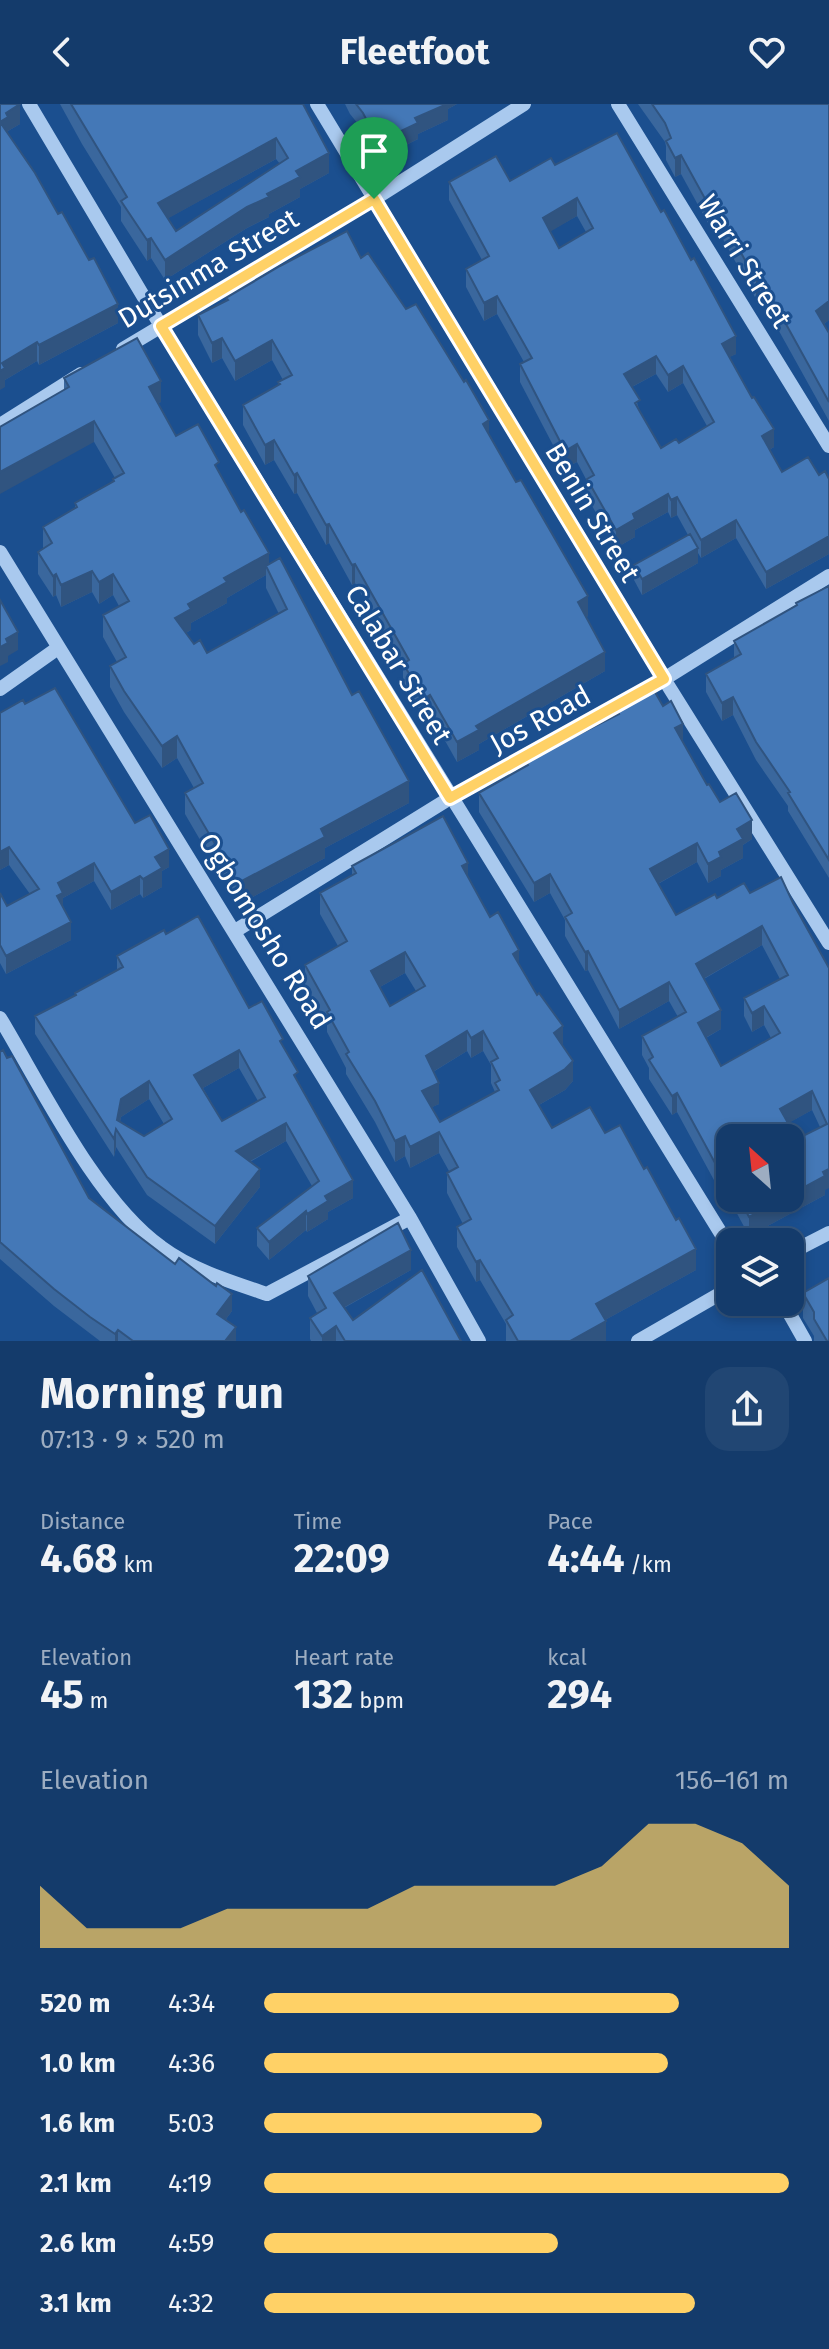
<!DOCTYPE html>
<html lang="en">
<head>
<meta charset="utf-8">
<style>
  :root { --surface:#143b6b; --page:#214673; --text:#f1f3f6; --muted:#9dadc1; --line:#33557e; --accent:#ffd166 }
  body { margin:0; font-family:"Fira Sans",sans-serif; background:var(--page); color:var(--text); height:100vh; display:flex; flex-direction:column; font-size:30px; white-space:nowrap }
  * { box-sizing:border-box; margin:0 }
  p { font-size:26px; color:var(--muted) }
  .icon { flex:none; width:44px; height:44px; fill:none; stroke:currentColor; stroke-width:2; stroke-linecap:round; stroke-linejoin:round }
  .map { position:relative; height:1237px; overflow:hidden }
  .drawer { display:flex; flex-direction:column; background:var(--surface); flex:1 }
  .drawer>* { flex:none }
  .needle { width:52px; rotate:333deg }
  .fabs { position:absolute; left:716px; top:1020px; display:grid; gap:16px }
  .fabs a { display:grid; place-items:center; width:88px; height:88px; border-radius:16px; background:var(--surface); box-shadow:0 4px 12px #0003,0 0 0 2px var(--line); font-size:40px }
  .pin { position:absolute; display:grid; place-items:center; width:68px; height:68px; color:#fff; margin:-82px -34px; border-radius:50% 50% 50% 0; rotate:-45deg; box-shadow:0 0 8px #0007 }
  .pin .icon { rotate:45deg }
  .round { display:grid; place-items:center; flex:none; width:84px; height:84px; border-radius:24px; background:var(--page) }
  .headline { display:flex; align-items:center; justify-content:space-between; height:136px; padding:0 40px }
  h1 { font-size:44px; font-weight:700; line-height:60px }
  .stats { display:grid; grid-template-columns:repeat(3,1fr); gap:12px; height:136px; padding:8px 40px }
  .stats div { display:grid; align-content:center }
  .stats b { font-size:40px; font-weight:700 }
  .stats small { font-size:22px; font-weight:400 }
  .stats p { font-size:22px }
  .chart { height:224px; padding:16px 40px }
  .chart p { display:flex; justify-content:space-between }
  .chart svg { width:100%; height:144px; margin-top:8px; fill:var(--accent); opacity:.7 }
  ul { padding:0 40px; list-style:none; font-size:26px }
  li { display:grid; grid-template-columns:128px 96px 1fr; align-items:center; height:60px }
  li i { height:20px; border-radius:10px; background:var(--accent) }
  header { display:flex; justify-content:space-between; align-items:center; height:104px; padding:0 40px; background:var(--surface); font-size:36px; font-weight:700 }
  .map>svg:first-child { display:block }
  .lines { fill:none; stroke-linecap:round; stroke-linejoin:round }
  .minor { stroke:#a9c9ee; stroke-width:14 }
  .wall { fill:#3a679d; fill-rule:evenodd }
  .shaded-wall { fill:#305480 }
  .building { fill:#4478b7; stroke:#305480; stroke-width:2; fill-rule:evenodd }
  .route-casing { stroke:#fff; stroke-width:16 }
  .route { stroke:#ffd166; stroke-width:10 }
  .labels { text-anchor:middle; stroke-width:6; stroke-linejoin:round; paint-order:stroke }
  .street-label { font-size:28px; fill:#fff; stroke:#1b4f8f }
</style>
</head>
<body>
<header><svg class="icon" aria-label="back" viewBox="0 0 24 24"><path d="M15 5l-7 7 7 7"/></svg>Fleetfoot<svg class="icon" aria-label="heart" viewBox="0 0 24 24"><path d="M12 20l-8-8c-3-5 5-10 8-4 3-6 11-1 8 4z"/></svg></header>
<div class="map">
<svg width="829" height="1237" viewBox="0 0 829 1237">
  <rect width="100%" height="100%" fill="#1b4f8f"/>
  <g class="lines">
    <path class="minor" d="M29 0 161 222 730 1144
      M317 0 664 575 829 839
      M618 0 829 342
      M123 245 374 95 524 0
      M0 321 81 270
      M0 448 410 1114 479 1237
      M0 585 58 544
      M235 827 450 694 664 575 829 472
      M0 914C41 982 97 1098 161 1143 192 1166 231 1178 267 1190L410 1114
      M790 1149 829 1129
      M783 1198 805 1237
      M638 1237 730 1184"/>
  </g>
  <path class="wall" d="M0 0 20 20 8 27V29L118 219 39 261 37 257 5 276V283Z
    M60 0H303L329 69 300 85V93L269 110V113L247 124 165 176 151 154 147 157 121 117V103L82 40ZM276 55 280 60 176 127 168 114Z
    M345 0H457L448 5V16L418 30V35L378 55 363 26 350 10Z
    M638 0H829V216L824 220 829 229V317L760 193 756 195 719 128 714 130 681 70 675 73 666 56V42L665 38Z
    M555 61 736 250 729 253 774 343 769 346 782 368 819 371 829 375V450L766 485 736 434 701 454 698 449V459L642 491 634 476V461L688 431 677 411 671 414 668 408 635 426V433L616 444 587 393V377L577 358 565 364 520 278V260L524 258 497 210 484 217 466 183V165L482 156 449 96V78L510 77ZM577 112 586 128 559 144 550 127ZM656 270 668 288 683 279 707 322 679 339 661 344 640 308 632 283Z
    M361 154 489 331 588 512 586 513 605 567 479 640V646L457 658 430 610 425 614 403 580V566L355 479 352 481 329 439 326 441 297 389 294 390 274 356 265 361 243 321V301L278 281V278L283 276 272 256 235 277 222 254 212 259 198 231V211L226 197V194Z
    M64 274 161 298 158 299 176 332 219 369 269 461 409 699 325 744V754L238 801 185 710V689L194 684 177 654 162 664 124 608 110 583V562L117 558 103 533V511L119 502 113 491 99 500 92 488 61 503 56 491 53 493 38 470V448L43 445V423L75 405V399L113 378V375L115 374 64 286ZM266 471V484L279 510 207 549 194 540 186 529 191 526V519L227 499V494Z
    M829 482V774L788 707V702L756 656 733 611 722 617 706 588V570L734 554V537L796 502V499Z
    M25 600 135 719 169 763 162 767V783L143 794 140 790 111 806 94 777 63 794V803L71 836 6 870 0 859V789L7 802 30 790 9 761 0 766V609Z
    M615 602 683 638 707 681 720 698 752 735 743 741V754L721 766V772L708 779 697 758 658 780 676 811 717 794 750 789 793 799 829 864 825 1091 749 1132 725 1087 721 1089 677 1008 672 1011 649 975V964L642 951V932L678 913 669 897 619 925 588 866 585 867 565 832V816L550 789 534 798 479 708V689L526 662V657L615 612ZM762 841 780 875 744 894V912L752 928 764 921 771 934 721 962 706 934 721 925 704 875ZM812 1006 820 1023 797 1035 788 1019ZM730 1034 790 1094H730Z
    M352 762 468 772 490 813 519 861 563 942 573 977 565 986 539 1001 552 1024 605 1029 696 1166 605 1216 606 1237H506V1220L480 1176 476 1178 457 1143V1123L463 1120 447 1089V1069L449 1067 439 1049 410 1064 405 1052 395 1058 375 1018 346 970V964L327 928V921L305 882V861L338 842 320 810V789L352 771ZM405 869 416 887 390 902 380 883ZM467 947 471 954 483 947 491 961V979L495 988 440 1018 432 1003 439 1000 433 968Z
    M166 830 249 904 283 943 298 978 353 1094 328 1108V1115L307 1128 306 1126 269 1156 257 1142V1124L312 1082 286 1037 250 1058 260 1083 215 1140 147 1091 116 1043 114 1053 35 930V912L75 892V889L117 866V852ZM239 964 258 997 222 1017 203 984ZM149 995 164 1020 144 1032 120 1018 121 1013Z
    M0 948 89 1094 232 1207 226 1215 236 1237H100L54 1202 0 1155Z
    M411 1166 344 1204 353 1216 461 1237H311L310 1235V1214L317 1209 308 1192V1172Z
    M803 1189 829 1237H814V1232L803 1214Z"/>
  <path class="shaded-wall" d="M444 0H457L448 5V16L418 30V35L378 55V38L415 14Z
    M20 1V20L8 27V32L0 18 6 9Z
    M276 34V55L158 120V99Z
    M329 49V69L300 85V93L269 110V113L247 124 165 176V156L267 90 296 67Z
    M681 51V70L675 73V54Z
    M577 94V112L543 132V114Z
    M719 109V128L714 130V111Z
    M151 134V154L147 157V136Z
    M760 173V193L756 195V176Z
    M497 192V210L484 217V199Z
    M829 197V216L816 226V207Z
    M118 200V219L39 261V241Z
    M736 232V250L722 257V240Z
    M222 234V254L212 259V239Z
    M272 236V256L235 277V257Z
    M37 238V257L5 276V283L0 286V267L2 259Z
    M656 252V270L624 287V270Z
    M683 262V279L668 288V271Z
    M161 277V298L149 304V283Z
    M489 316V336L483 320Z
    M94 317V338L0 390V368Z
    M774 325V343L762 350V332Z
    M274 336V356L265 361V341Z
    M577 340V358L565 364V347Z
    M297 369V389L294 390V371Z
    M668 390V408L635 426V433L616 444V426L633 410Z
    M677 393V411L671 414V396Z
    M736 416V434L701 454V436Z
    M329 420V439L326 441V421Z
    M829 432V450L766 485V468Z
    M698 444V459L642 491V475Z
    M269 449V467L266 462V471L227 494V499L191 519V526L175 535V514L188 500 224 474Z
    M355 460V479L352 481V461Z
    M92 467V488L61 503V481Z
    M56 470V491L53 493V472Z
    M113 470V491L99 500V478Z
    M588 492V512L578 517V498Z
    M18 528V546L8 552V558L0 562V543L6 535Z
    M605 548V567L479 640V646L457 658V638L476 622Z
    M430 591V610L425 614V594Z
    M733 593V611L722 617V599Z
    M683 620V639L675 624Z
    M177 632V654L162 664V642Z
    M409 677V699L325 744V754L238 801V779L321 725Z
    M752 716V735L743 741V754L721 766V772L708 779V760L737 725Z
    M697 739V758L650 784V765Z
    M9 743V761L0 766V748Z
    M169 745V763L162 767V783L143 794V775L155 753Z
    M94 759V777L63 794V807L57 810 58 779Z
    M468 759V779L462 762Z
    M550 770V789L534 798V779Z
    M140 772V790L111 806V788Z
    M71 818V836L6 870V852Z
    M762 822V841L696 879V860Z
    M519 846V867L513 850Z
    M588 847V866L585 867V848Z
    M405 848V869L371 888V867Z
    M669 878V897L619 925V906Z
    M764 902V921L752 928V909Z
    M721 906V925L698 938V919Z
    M563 922V943L554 929Z
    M467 927V947L426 972V952Z
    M483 927V947L471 954V934Z
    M239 946V964L194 989V971Z
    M573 957V977L565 986 530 1006V986Z
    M149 977V995L121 1013 118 1029 117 1016 121 995Z
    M439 979V1000L422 1008V987Z
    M812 987V1006L780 1024V1005Z
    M677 989V1008L672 1011V992Z
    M286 1019V1037L236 1065V1047Z
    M116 1025V1043L114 1053V1035Z
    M439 1028V1049L410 1064V1043Z
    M405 1032V1052L395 1058V1037Z
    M260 1065V1083L215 1140V1122Z
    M829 1065V1084L825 1086V1091L749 1132V1113L784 1094H790V1091Z
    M725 1068V1087L721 1089V1070Z
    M353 1076V1094L328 1108V1115L307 1128V1110L325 1092Z
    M306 1107V1126L269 1156V1138Z
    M696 1145V1166L596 1221V1200Z
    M411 1146V1166L334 1209V1189Z
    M480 1156V1176L476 1178V1158Z
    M232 1190V1207L217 1227V1210Z
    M606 1217V1237H570Z
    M336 1222V1237H322V1232Z
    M236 1223V1237H225Z
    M118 1226V1237H115V1230Z"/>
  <path class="building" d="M0 0H20L6 9 8 13 0 18 35 69 58 110 62 108 89 156 94 154 118 200 39 241 37 238 2 259 5 264 0 267Z
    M71 0H303L329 49 296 67 300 73 267 90 269 93 247 103 165 156 151 134 147 136 121 97 127 93ZM276 34 288 54 176 127 158 99Z
    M356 0H447L415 14 418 19 378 38 363 9Z
    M652 0H829V197L816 207 829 229V298L760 173 756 176 719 109 714 111 681 51 675 54 666 37 671 34 665 19Z
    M617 29 661 108 664 106 691 156 694 154 736 232 722 240 752 294 754 293 774 325 762 332 782 368 808 353 819 371 825 367 829 375V432L766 468 736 416 701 436 677 393 671 396 668 390 633 410 635 415 616 426 587 375 594 371 577 340 565 347 520 260 532 254 497 192 484 199 466 165 489 152 449 78 496 52 510 77 551 54 555 61ZM577 94 593 124 559 144 543 114ZM656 252 668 271 683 262 714 318 679 339 676 335 661 344 635 299 640 296 624 270Z
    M347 127 361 154 368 149 406 205 416 200 464 278 466 276 489 316 483 320 516 378 521 376 588 492 578 498 605 548 476 622 479 626 457 638 430 591 425 594 403 560 409 556 355 460 352 461 329 420 326 421 297 369 294 371 274 336 265 341 243 301 280 280 278 278 292 271 272 236 235 257 222 234 212 239 198 211 228 196 226 194 280 162Z
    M137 234 161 277 149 283 176 332 198 320 219 358 215 361 241 408 244 406 269 449 224 474 227 478 188 500 191 505 175 514 194 540 200 536 207 549 287 505 266 462 280 454 352 591 359 587 409 677 321 725 325 733 238 779 185 689 203 679 177 632 162 642 124 587 110 562 126 553 103 511 129 497 113 470 99 478 92 467 61 481 56 470 53 472 38 448 52 439 43 423 77 403 75 399 114 377 113 375 124 369 94 317 0 368V323L69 283 64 274Z
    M690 430 698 444 642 475 634 461Z
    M829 482V756L788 689 790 688 756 638 733 593 722 599 706 570 741 550 734 537 797 501 796 499Z
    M0 496 18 528 6 535 8 539 0 543Z
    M652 583 663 602 671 597 683 620 675 624 707 681 709 680 720 698 736 689 752 716 737 725 743 735 719 748 721 753 708 760 697 739 650 765 676 811 715 790 717 794 744 779 750 789 781 773 793 799 829 864V1065L823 1068 825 1072 790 1091V1034H730V1077L725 1068 721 1070 677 989 672 992 649 956 653 953 642 932 686 908 669 878 619 906 588 847 585 848 565 813 572 809 550 770 534 779 479 689 528 661 526 657 619 610 615 602ZM762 822 788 871 744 894 752 909 764 902 780 929 721 962 698 919 721 906 696 860ZM812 987 827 1020 797 1035 780 1005Z
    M55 584 135 719 150 711 169 745 155 753 162 764 143 775 140 772 111 788 94 759 58 779 63 789 57 792 71 818 6 852 0 841V789L7 802 39 785 9 743 0 748V609L23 596 25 600Z
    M443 712 468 759 462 762 490 813 498 808 519 846 513 850 537 891 539 889 563 922 554 929 573 957 565 965 530 986 552 1024 590 1003 605 1029 620 1021 644 1065 647 1063 676 1116 679 1114 696 1145 596 1200 606 1217 570 1237H518L506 1216 513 1211 480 1156 476 1158 457 1123 471 1115 447 1069 458 1063 439 1028 410 1043 405 1032 395 1037 375 997 346 950 349 948 327 908 330 906 305 861 347 837 320 789 356 769 352 762ZM405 848 425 882 390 902 371 867ZM467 927 471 934 483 927 498 954 491 958 500 976 495 979 499 986 440 1018 422 987 439 979 426 952Z
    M198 812 249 904 262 897 283 935 280 937 298 968 294 971 353 1076 325 1092 328 1097 307 1110 306 1107 269 1138 257 1124 319 1077 286 1019 236 1047 260 1065 215 1122 147 1073 116 1025 114 1035 35 912 76 891 75 889 123 863 117 852 164 826 166 830ZM239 946 265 993 222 1017 194 971ZM149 977 172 1015 144 1032 117 1016 121 995Z
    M3 946 7 954 12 952 89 1094 175 1160 179 1154 216 1182 217 1179 232 1190 217 1210 236 1223 225 1237H133L118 1226 115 1230 90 1213 54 1185 0 1138V948Z
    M739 1094H784L749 1113Z
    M398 1119 411 1146 334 1189 353 1216 422 1166 461 1237H345L336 1222 322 1232 310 1214 326 1204 308 1172Z
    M829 1174V1237H827L814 1215V1208L803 1189Z"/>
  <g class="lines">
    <defs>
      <path id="route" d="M374 95 664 575 450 694 161 222Z"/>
    </defs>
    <use href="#route" class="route-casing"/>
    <use href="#route" class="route"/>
  </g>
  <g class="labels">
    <g class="street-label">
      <text transform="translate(745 157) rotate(58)" y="10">Warri Street</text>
      <text transform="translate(208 164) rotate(-31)" y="10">Dutsinma Street</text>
      <text transform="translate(593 408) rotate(59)" y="10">Benin Street</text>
      <text transform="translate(399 560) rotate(59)" y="10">Calabar Street</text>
      <text transform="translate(540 615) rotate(-29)" y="10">Jos Road</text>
      <text transform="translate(265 827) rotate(58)" y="10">Ogbomosho Road</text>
    </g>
  </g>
</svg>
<div class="fabs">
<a><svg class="needle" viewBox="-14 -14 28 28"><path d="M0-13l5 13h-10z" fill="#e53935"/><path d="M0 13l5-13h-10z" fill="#9dadc1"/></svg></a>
<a><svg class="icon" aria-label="layers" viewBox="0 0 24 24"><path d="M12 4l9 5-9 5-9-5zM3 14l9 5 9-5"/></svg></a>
</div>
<div class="pin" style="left:374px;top:95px;background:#1e9e55"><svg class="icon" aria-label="arrive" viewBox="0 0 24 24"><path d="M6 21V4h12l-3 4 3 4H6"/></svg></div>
</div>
<section class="drawer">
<div class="headline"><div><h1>Morning run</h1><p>07:13 · 9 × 520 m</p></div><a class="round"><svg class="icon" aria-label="share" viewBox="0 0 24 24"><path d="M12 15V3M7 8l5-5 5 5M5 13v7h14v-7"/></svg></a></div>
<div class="stats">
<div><p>Distance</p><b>4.68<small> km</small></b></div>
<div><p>Time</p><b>22:09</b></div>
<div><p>Pace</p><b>4:44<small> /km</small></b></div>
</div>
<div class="stats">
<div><p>Elevation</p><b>45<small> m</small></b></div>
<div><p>Heart rate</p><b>132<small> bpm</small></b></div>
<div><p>kcal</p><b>294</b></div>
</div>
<div class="chart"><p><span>Elevation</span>156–161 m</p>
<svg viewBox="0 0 160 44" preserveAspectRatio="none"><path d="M0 44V25L10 38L20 38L30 38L40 32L50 32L60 32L70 32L80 25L90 25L100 25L110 25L120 19L130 6L140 6L150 12L160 25V44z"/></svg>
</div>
<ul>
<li><b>520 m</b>4:34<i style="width:79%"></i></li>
<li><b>1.0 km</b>4:36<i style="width:77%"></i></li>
<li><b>1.6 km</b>5:03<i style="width:53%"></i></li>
<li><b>2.1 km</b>4:19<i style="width:100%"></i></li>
<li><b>2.6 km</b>4:59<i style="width:56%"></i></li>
<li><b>3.1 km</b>4:32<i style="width:82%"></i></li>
</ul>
</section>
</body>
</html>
